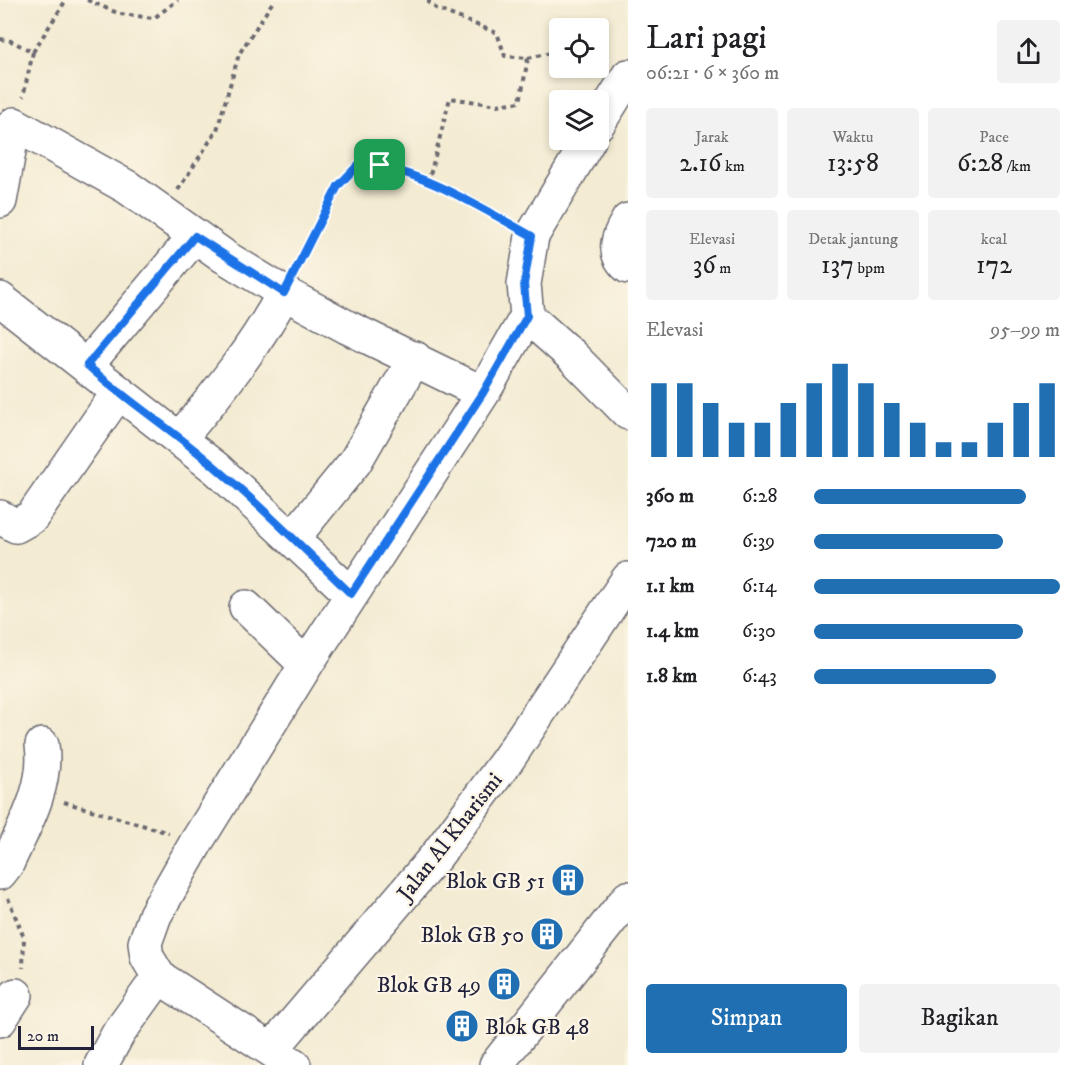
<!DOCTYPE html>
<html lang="id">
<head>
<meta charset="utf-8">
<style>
  :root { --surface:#fff; --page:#f2f2f2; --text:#202124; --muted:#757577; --accent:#1f6fb2 }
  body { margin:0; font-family:"IM FELL DW Pica",serif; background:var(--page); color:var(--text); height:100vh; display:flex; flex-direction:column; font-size:22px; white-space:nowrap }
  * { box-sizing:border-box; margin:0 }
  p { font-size:20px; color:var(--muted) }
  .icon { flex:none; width:33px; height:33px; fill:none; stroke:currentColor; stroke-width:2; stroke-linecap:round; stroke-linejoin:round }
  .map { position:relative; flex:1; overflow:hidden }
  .details { display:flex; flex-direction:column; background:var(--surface); width:450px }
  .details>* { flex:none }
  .buttons { position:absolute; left:549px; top:18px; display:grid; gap:12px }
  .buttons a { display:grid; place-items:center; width:60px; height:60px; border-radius:6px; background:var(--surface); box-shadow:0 3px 9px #0003; font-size:30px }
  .scale { position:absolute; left:18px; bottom:15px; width:76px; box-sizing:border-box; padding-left:6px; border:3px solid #22223b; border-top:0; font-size:16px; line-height:21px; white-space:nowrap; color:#22223b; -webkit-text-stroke:4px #fcf5e5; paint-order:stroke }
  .pin { position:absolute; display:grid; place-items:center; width:51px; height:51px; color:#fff; margin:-26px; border-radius:12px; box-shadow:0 3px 9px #0006 }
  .round { display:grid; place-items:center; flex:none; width:63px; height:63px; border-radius:6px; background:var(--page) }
  .headline { display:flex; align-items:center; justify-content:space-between; height:102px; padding:0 18px }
  h1 { font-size:33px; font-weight:600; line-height:45px }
  .figures { display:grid; grid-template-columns:repeat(3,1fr); gap:9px; height:102px; padding:6px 18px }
  .figures div { display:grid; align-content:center; border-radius:6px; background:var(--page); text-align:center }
  .figures b { font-size:26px; font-weight:600 }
  .figures small { font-size:16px; font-weight:400 }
  .figures p { font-size:16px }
  .chart { height:168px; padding:12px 18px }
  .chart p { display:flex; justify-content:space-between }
  .chart svg { width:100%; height:108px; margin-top:6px; stroke:var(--accent); stroke-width:6 }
  .action { display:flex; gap:12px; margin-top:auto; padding:12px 18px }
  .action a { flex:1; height:69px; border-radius:6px; background:var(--accent); color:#fff; font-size:24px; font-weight:600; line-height:69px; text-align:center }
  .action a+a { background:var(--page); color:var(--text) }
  ul { padding:0 18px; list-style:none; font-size:20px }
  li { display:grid; grid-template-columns:96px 72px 1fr; align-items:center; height:45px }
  li i { height:15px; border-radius:8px; background:var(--accent) }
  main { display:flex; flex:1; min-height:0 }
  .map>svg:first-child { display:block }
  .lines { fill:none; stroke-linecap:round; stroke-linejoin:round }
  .minor-casing { stroke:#6b6870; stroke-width:36 }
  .path { stroke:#6b6870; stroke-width:4; stroke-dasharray:4.5 4.5; stroke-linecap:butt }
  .minor { stroke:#fff; stroke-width:33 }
  .route-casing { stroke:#fff; stroke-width:12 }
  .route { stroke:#1a73e8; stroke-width:8 }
  .labels { text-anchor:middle; stroke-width:4.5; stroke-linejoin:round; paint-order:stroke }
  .street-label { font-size:22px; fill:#22223b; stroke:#fcf5e5 }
  .poi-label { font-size:22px; fill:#22223b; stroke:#fcf5e5; text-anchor:end }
</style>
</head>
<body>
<main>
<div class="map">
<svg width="628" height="1065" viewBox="0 0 628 1065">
  <rect width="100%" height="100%" fill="#fcf5e5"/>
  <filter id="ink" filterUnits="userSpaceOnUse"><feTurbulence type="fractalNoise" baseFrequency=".0167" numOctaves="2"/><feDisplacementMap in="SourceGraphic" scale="12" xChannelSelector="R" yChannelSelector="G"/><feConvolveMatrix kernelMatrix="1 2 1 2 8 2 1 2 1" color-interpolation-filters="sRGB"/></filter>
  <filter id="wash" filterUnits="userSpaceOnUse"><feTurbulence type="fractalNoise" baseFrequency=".008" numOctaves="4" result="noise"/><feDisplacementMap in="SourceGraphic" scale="24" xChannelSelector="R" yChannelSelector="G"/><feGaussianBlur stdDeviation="1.35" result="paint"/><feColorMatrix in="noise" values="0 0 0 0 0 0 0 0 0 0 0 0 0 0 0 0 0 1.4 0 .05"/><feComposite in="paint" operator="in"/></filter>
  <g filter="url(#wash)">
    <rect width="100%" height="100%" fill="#f3ebd2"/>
  </g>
  <g filter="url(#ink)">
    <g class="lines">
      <defs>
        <path id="minor" d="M598 124 628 76
          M0 201 14 124 127 187 225 257 284 293 347 327 483 393
          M628 220C618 236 611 252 628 267
          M0 299 217 469 351 594
          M527 316 572 356 628 413
          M87 365 195 236
          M180 438C219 392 255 346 284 293
          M0 517 16 526 32 517 118 393
          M293 538 355 462 415 358
          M246 607 306 665
          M0 873 7 864C24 827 48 786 42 745
          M159 977 294 1065
          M0 1020 16 995
          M272 1049 437 855 508 759 628 579
          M101 1065 118 1034 159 977 147 957 145 943 155 915 197 841 306 665 483 393 527 316 524 284 532 236 589 140
          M496 1065 628 898"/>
      </defs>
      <use href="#minor" class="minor-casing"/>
      <path class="path" d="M87 0 120 14 154 18 178 0
        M0 39 11 41 33 52 23 97
        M33 52 66 0
        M528 58 560 51
        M587 68 596 74
        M428 183 450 98 497 105 520 102 528 58 505 56 497 33 437 9 429 3V0
        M178 190 217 130 239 54 274 0
        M296 268 338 186 359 164C410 166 464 199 508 223
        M64 802 169 833
        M8 898 24 938 23 968"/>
      <use href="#minor" class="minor"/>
    </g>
  </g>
  <g class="lines" filter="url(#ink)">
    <defs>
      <path id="route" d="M359 164C415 166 483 209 532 236L524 284 527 316 483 393 351 594C296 541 241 486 181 439 149 414 117 392 87 365L195 236 284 293 338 186Z"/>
    </defs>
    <use href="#route" class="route-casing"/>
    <use href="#route" class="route"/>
  </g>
  <defs>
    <symbol id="building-disc" viewBox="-11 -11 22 22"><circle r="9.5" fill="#1f6fb2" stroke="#fcf5e5"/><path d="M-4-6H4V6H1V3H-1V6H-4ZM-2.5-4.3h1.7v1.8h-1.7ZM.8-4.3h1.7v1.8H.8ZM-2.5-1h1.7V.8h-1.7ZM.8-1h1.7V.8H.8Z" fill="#fff"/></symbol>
  </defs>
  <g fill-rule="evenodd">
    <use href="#building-disc" x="549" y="861" width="38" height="38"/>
    <use href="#building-disc" x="528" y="915" width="38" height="38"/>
    <use href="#building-disc" x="485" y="965" width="38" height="38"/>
    <use href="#building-disc" x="443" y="1007" width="38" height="38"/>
  </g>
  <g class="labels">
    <g class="street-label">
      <text transform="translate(449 836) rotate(-52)" y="8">Jalan Al Kharismi</text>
    </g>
    <g class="poi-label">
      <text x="545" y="888">Blok GB 51</text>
      <text x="524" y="942">Blok GB 50</text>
      <text x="481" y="992">Blok GB 49</text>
      <text x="485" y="1034" text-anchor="start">Blok GB 48</text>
    </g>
  </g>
</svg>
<div class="buttons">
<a><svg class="icon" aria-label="locate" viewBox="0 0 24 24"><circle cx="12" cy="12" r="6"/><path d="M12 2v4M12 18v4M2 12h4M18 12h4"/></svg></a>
<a><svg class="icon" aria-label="layers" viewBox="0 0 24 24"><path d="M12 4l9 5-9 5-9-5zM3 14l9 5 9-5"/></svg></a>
</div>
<div class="scale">20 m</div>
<div class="pin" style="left:380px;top:165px;background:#1e9e55"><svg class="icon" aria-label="arrive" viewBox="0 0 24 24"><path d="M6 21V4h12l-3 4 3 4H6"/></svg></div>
</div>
<section class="details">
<div class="headline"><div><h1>Lari pagi</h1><p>06:21 · 6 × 360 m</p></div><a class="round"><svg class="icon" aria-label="share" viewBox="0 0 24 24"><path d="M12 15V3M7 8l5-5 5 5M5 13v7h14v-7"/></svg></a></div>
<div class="figures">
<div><p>Jarak</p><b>2.16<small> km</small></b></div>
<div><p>Waktu</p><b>13:58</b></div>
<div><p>Pace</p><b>6:28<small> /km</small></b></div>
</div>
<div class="figures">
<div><p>Elevasi</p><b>36<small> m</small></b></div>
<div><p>Detak jantung</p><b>137<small> bpm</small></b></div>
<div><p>kcal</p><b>172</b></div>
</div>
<div class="chart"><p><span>Elevasi</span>95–99 m</p>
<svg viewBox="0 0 160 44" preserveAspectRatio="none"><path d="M5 44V14M15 44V14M25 44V22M35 44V30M45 44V30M55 44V22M65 44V14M75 44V6M85 44V14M95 44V22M105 44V30M115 44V38M125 44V38M135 44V30M145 44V22M155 44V14"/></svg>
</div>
<ul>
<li><b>360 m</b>6:28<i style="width:86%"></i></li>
<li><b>720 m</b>6:39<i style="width:77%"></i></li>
<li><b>1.1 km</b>6:14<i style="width:100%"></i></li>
<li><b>1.4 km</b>6:30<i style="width:85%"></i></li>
<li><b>1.8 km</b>6:43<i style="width:74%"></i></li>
</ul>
<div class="action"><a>Simpan</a><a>Bagikan</a></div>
</section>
</main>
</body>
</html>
